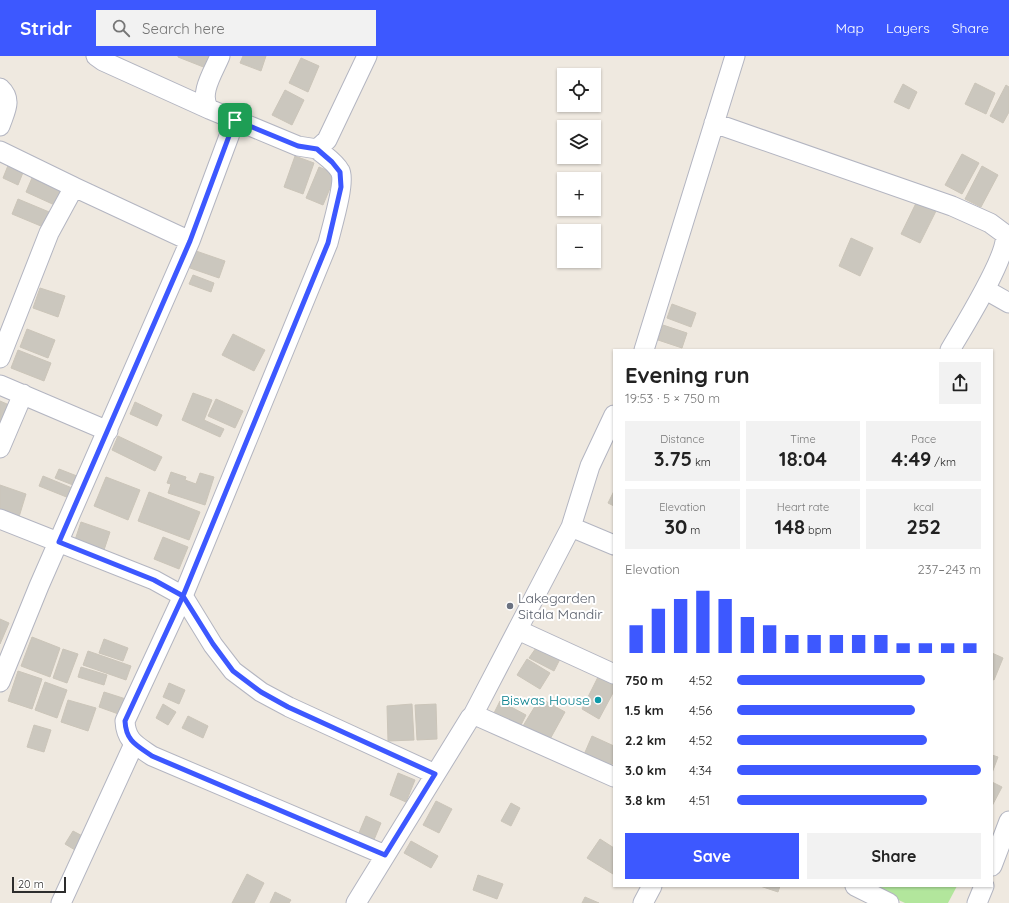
<!DOCTYPE html>
<html lang="en">
<head>
<meta charset="utf-8">
<style>
  :root { --surface:#fff; --page:#f2f2f2; --text:#222; --muted:#767676; --accent:#3d58ff }
  body { margin:0; font-family:Quicksand,sans-serif; background:var(--page); color:var(--text); height:100vh; display:flex; flex-direction:column; font-size:15px; white-space:nowrap }
  * { box-sizing:border-box; margin:0 }
  p { font-size:13px; color:var(--muted) }
  .icon { flex:none; width:22px; height:22px; fill:none; stroke:currentColor; stroke-width:2; stroke-linecap:round; stroke-linejoin:round }
  .map { position:relative; flex:1; overflow:hidden }
  .details { position:absolute; left:613px; top:293px; width:380px; height:538px; display:flex; flex-direction:column; background:var(--surface); border-radius:0px; box-shadow:0 1px 3px #0004 }
  .details>* { flex:none }
  .controls { position:absolute; left:557px; top:12px; display:grid; gap:8px }
  .controls a { display:grid; place-items:center; width:44px; height:44px; border-radius:0px; background:var(--surface); box-shadow:0 1px 3px #0004; font-size:20px }
  .scale { position:absolute; left:12px; bottom:10px; width:54px; box-sizing:border-box; padding-left:4px; border:2px solid #2d2d2d; border-top:0; font-size:11px; line-height:14px; white-space:nowrap; color:#2d2d2d; -webkit-text-stroke:3px #fff; paint-order:stroke }
  .pin { position:absolute; display:grid; place-items:center; width:34px; height:34px; color:#fff; margin:-17px; border-radius:8px; box-shadow:0 2px 6px #0006 }
  .round { display:grid; place-items:center; flex:none; width:42px; height:42px; border-radius:0px; background:var(--page) }
  .head { display:flex; align-items:center; justify-content:space-between; height:68px; padding:0 12px }
  h1 { font-size:22px; font-weight:700; line-height:30px }
  .stats { display:grid; grid-template-columns:repeat(3,1fr); gap:6px; height:68px; padding:4px 12px }
  .stats div { display:grid; align-content:center; border-radius:0px; background:var(--page); text-align:center }
  .stats b { font-size:20px; font-weight:700 }
  .stats small { font-size:11px; font-weight:400 }
  .stats p { font-size:11px }
  .chart { height:112px; padding:8px 12px }
  .chart p { display:flex; justify-content:space-between }
  .chart svg { width:100%; height:72px; margin-top:4px; stroke:var(--accent); stroke-width:6 }
  .action { display:flex; gap:8px; margin-top:auto; padding:8px 12px }
  .action a { flex:1; height:46px; border-radius:0px; background:var(--accent); color:#fff; font-size:16px; font-weight:700; line-height:46px; text-align:center }
  .action a+a { background:var(--page); color:var(--text) }
  ul { padding:0 12px; list-style:none; font-size:13px }
  li { display:grid; grid-template-columns:64px 48px 1fr; align-items:center; height:30px }
  li i { height:10px; border-radius:5px; background:var(--accent) }
  header { display:flex; align-items:center; gap:24px; box-sizing:border-box; height:56px; padding:0 20px; background:var(--accent); color:#fff }
  header strong { font-size:19px }
  nav { display:flex; gap:22px; margin-inline-start:auto; font-size:14px }
  .search { width:280px; height:36px; background:var(--page); display:flex; align-items:center; gap:10px; box-sizing:border-box; padding:0 14px; border-radius:0px; color:var(--muted); font-size:15px }
  .map>svg:first-child { display:block }
  .green { fill:#b2e69c }
  .building { fill:#cbc7be; stroke:#cbc5b9 }
  .lines { fill:none; stroke-linecap:round; stroke-linejoin:round }
  .minor-casing { stroke:#b3b5c1; stroke-width:21 }
  .minor { stroke:#fff; stroke-width:19 }
  .route-casing { stroke:#fff; stroke-width:8 }
  .route { stroke:#3d58ff; stroke-width:5 }
  .worship-dot { fill:#6b7280; stroke:#fff; stroke-width:1.5 }
  .culture-dot { fill:#0f9aa8; stroke:#fff; stroke-width:1.5 }
  .labels { text-anchor:middle; stroke-width:4; stroke-linejoin:round; paint-order:stroke }
  .worship-label { font-size:14px; fill:#5b616d; stroke:#fff; text-anchor:start }
  .culture-label { font-size:14px; fill:#0d838f; stroke:#fff; text-anchor:end }
</style>
</head>
<body>
<header>
<strong>Stridr</strong>
<div class="search"><svg class="icon" aria-label="search" viewBox="0 0 24 24"><circle cx="10" cy="10" r="6"/><path d="M15 15l6 6"/></svg>Search here</div>
<nav><a>Map</a><a>Layers</a><a>Share</a></nav>
</header>
<div class="map">
<svg width="1009" height="847" viewBox="0 0 1009 847">
  <rect width="100%" height="100%" fill="#efe9e0"/>
  <path class="green" d="M869 830H957L948 847H905Z"/>
  <path class="building" d="M178 0H210L206 12 178 1Z
    M243 0H266L261 15 240 7Z
    M301 2 319 10 308 36 289 27Z
    M975 27 995 37 986 58 965 48Z
    M903 28 917 36 909 53 894 46Z
    M1006 29 1009 31V56L1003 67 990 60Z
    M285 34 304 44 292 69 272 59Z
    M962 98 979 107 962 138 945 129Z
    M295 100 314 107 303 138 284 131Z
    M9 107 24 114 18 129 3 122Z
    M982 110 998 119 981 151 965 143Z
    M319 111 336 118 323 149 306 142Z
    M32 122 65 137 59 151 26 136Z
    M18 143 54 158 48 173 12 158Z
    M918 143 937 153 920 187 901 178Z
    M851 182 873 192 860 220 839 210Z
    M196 195 225 205 219 222 190 212Z
    M193 219 214 227 211 236 189 228Z
    M40 232 65 240 58 261 33 252Z
    M672 248 696 257 691 271 667 262Z
    M663 269 687 277 682 292 658 284Z
    M27 273 55 284 48 302 20 291Z
    M233 278 265 294 254 315 222 299Z
    M18 294 51 307 44 325 11 312Z
    M193 337 212 344 204 364 224 373 220 381 182 364Z
    M216 343 243 355 235 372 208 360Z
    M0 345 14 351 0 369Z
    M135 346 162 359 157 370 130 358Z
    M118 380 162 401 155 415 112 394Z
    M59 413 77 420 73 429 55 422Z
    M171 416 186 421 185 424 196 428 200 417 214 421 205 449 168 437 171 428 167 427Z
    M43 420 72 432 69 442 39 430Z
    M106 421 140 434 128 464 94 450Z
    M0 429 26 438 19 461 0 454Z
    M614 435V450L608 447Z
    M149 436 200 456 189 484 138 465Z
    M81 466 110 476 104 494 75 484Z
    M163 481 188 491 179 513 154 503Z
    M0 563 9 567 0 588Z
    M32 581 60 592 50 621 21 610Z
    M104 583 128 592 123 605 99 597Z
    M538 589 561 601 554 615 529 602Z
    M63 593 78 598 67 627 53 622Z
    M88 595 131 610 126 624 83 609Z
    M992 597 1003 602 994 624 992 623Z
    M527 603 550 617 540 633 517 619Z
    M81 611 107 619 104 629 78 621Z
    M18 615 42 623 32 653 8 645Z
    M600 617 614 624V635L599 663 582 653Z
    M45 626 67 634 57 662 35 654Z
    M169 627 185 634 179 648 163 641Z
    M104 636 129 644 124 660 99 651Z
    M540 642 565 656 549 685 523 670Z
    M68 644 96 652 88 675 61 666Z
    M500 645 526 659 520 671 494 657Z
    M163 648 176 656 168 669 156 662Z
    M412 648 414 684 388 685 387 650Z
    M436 648 437 683 417 684 415 649Z
    M188 660 208 670 203 682 182 672Z
    M34 669 51 674 44 696 27 691Z
    M592 680 614 690V704L610 713 583 701Z
    M992 699 998 701 992 717Z
    M398 717 415 724 406 746 390 739Z
    M992 726 1002 731 992 750Z
    M436 745 452 753 439 777 423 769Z
    M511 747 520 752 511 770 501 765Z
    M366 760 381 767 371 791 356 784Z
    M73 775 88 783 80 797 65 788Z
    M600 783 614 792 613 818 587 802Z
    M411 785 438 800 431 812 404 797Z
    M247 818 264 827 254 847H232Z
    M478 819 503 828 497 843 473 834Z
    M760 830H780L778 836Z
    M275 836 291 844 289 847H270Z
    M585 841 599 847H582Z"/>
  <g class="lines">
    <defs>
      <path id="minor" d="M96 0 103 5 209 53
        M220 0C214 15 198 38 209 53L298 90 317 93 327 84 367 0
        M0 32C13 44 5 55 0 70
        M714 67 952 150 990 167 1005 178C1009 199 962 273 950 294
        M317 93C325 100 335 106 340 115 346 125 331 174 328 187L183 540 125 665C126 685 136 689 152 700L385 799
        M0 95 74 131
        M986 234 1009 247
        M644 294 735 0
        M0 302 49 177 74 131 190 185
        M0 329 108 375
        M0 392 23 338
        M0 463 154 524 183 540 213 589 233 615 261 636 289 651 435 718
        M571 471 614 489
        M518 574 614 618
        M0 626 39 530 190 185 235 64
        M473 659 571 471 590 410 614 359
        M992 810 1009 765
        M855 830 889 847
        M61 847 134 688
        M356 847 470 662 473 659 477 660 614 721
        M643 847 652 830
        M977 847 984 830"/>
    </defs>
    <use href="#minor" class="minor-casing"/>
    <use href="#minor" class="minor"/>
  </g>
  <g class="lines">
    <defs>
      <path id="route" d="M235 64 190 185 59 486 154 524 183 540 213 588 233 615 261 636 288 651 435 718 385 799 152 700C136 689 126 685 125 665L183 540 328 187 341 131 340 116 332 106 317 93 298 90 235 64"/>
    </defs>
    <use href="#route" class="route-casing"/>
    <use href="#route" class="route"/>
  </g>
  <circle class="worship-dot" cx="510" cy="550" r="4"/>
  <circle class="culture-dot" cx="598" cy="644" r="4"/>
  <g class="labels">
    <g class="worship-label">
      <text x="518" y="547">Lakegarden<tspan x="518" dy="16">Sitala Mandir</tspan></text>
    </g>
    <g class="culture-label">
      <text x="590" y="649">Biswas House</text>
    </g>
  </g>
</svg>
<div class="controls">
<a><svg class="icon" aria-label="locate" viewBox="0 0 24 24"><circle cx="12" cy="12" r="6"/><path d="M12 2v4M12 18v4M2 12h4M18 12h4"/></svg></a>
<a><svg class="icon" aria-label="layers" viewBox="0 0 24 24"><path d="M12 4l9 5-9 5-9-5zM3 14l9 5 9-5"/></svg></a>
<a>+</a>
<a>−</a>
</div>
<div class="scale">20 m</div>
<div class="pin" style="left:235px;top:64px;background:#1e9e55"><svg class="icon" aria-label="arrive" viewBox="0 0 24 24"><path d="M6 21V4h12l-3 4 3 4H6"/></svg></div>
<section class="details">
<div class="head"><div><h1>Evening run</h1><p>19:53 · 5 × 750 m</p></div><a class="round"><svg class="icon" aria-label="share" viewBox="0 0 24 24"><path d="M12 15V3M7 8l5-5 5 5M5 13v7h14v-7"/></svg></a></div>
<div class="stats">
<div><p>Distance</p><b>3.75<small> km</small></b></div>
<div><p>Time</p><b>18:04</b></div>
<div><p>Pace</p><b>4:49<small> /km</small></b></div>
</div>
<div class="stats">
<div><p>Elevation</p><b>30<small> m</small></b></div>
<div><p>Heart rate</p><b>148<small> bpm</small></b></div>
<div><p>kcal</p><b>252</b></div>
</div>
<div class="chart"><p><span>Elevation</span>237–243 m</p>
<svg viewBox="0 0 160 44" preserveAspectRatio="none"><path d="M5 44V27M15 44V17M25 44V11M35 44V6M45 44V11M55 44V22M65 44V27M75 44V33M85 44V33M95 44V33M105 44V33M115 44V33M125 44V38M135 44V38M145 44V38M155 44V38"/></svg>
</div>
<ul>
<li><b>750 m</b>4:52<i style="width:77%"></i></li>
<li><b>1.5 km</b>4:56<i style="width:73%"></i></li>
<li><b>2.2 km</b>4:52<i style="width:78%"></i></li>
<li><b>3.0 km</b>4:34<i style="width:100%"></i></li>
<li><b>3.8 km</b>4:51<i style="width:78%"></i></li>
</ul>
<div class="action"><a>Save</a><a>Share</a></div>
</section>
</div>
</body>
</html>
